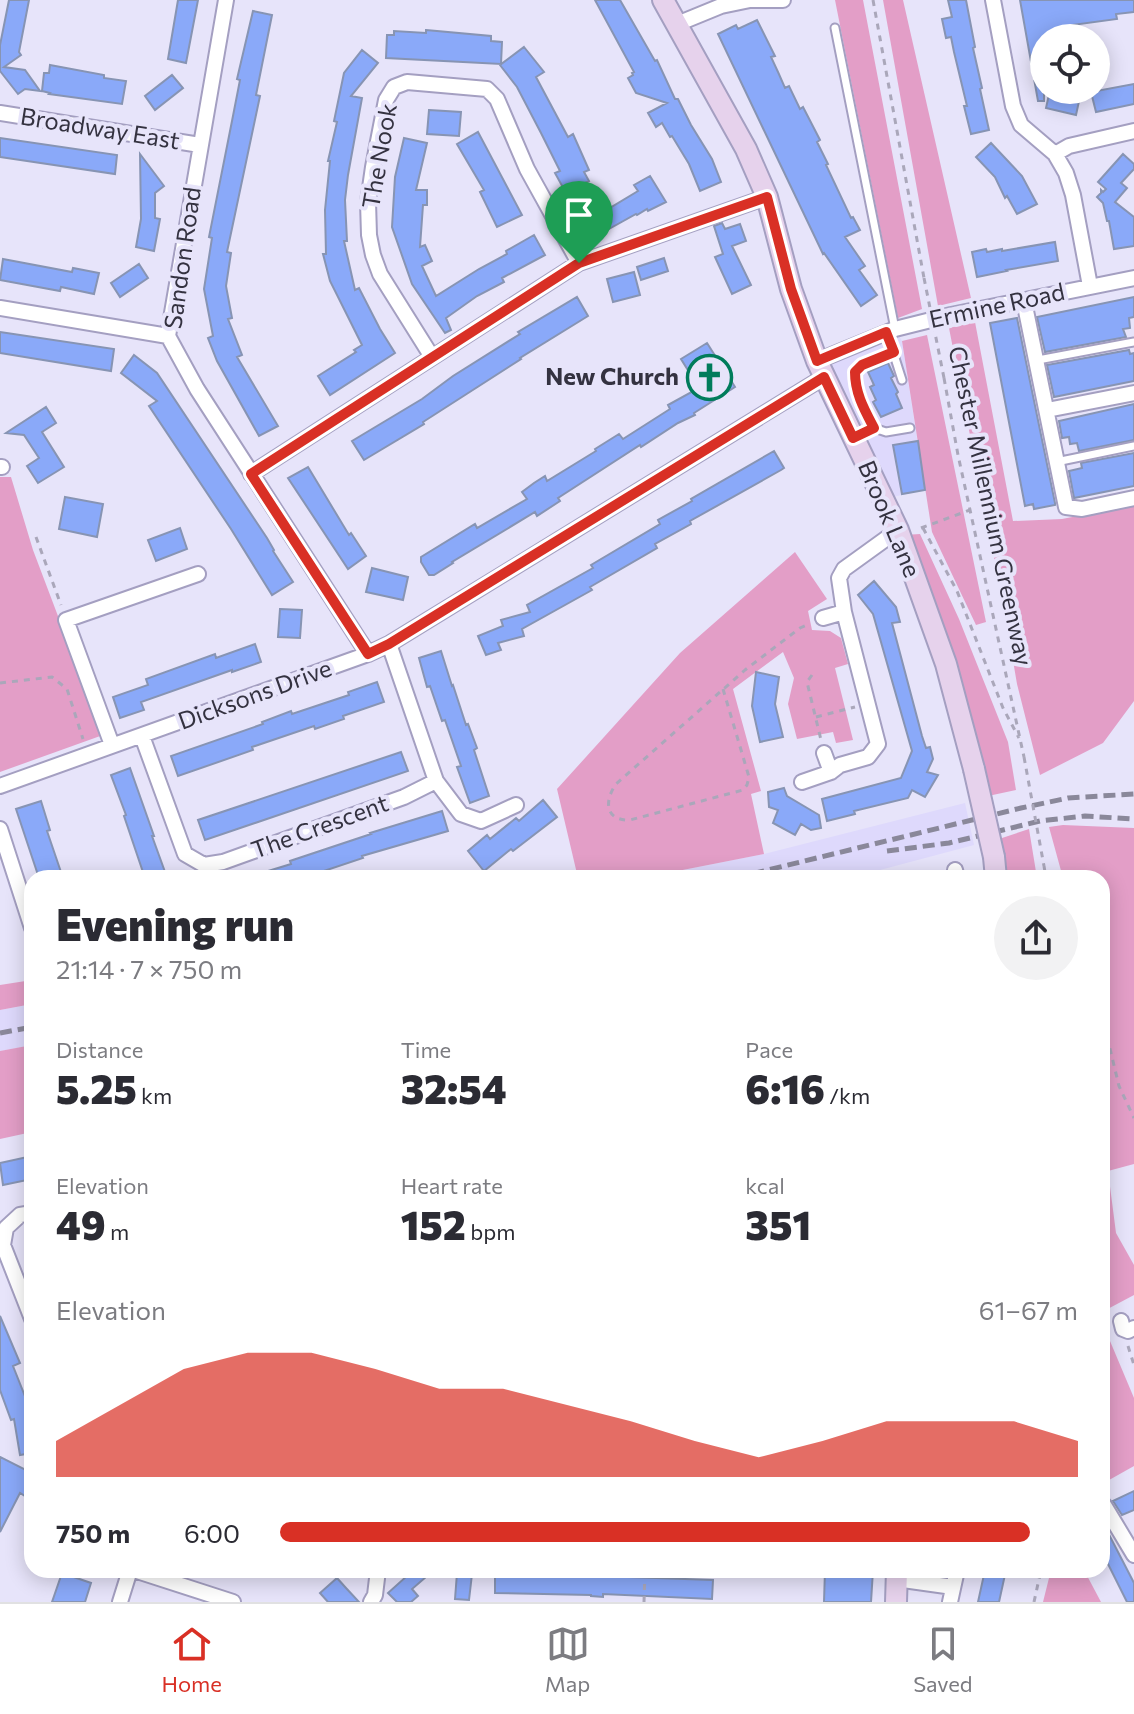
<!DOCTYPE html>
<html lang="en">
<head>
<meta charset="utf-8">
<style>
  :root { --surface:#fff; --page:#f2f2f3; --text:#2b2b33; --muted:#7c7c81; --line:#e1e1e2; --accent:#d93025 }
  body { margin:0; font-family:Commissioner,sans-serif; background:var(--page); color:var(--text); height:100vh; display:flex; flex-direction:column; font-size:30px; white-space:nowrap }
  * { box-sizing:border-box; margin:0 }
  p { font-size:26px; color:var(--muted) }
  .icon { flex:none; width:44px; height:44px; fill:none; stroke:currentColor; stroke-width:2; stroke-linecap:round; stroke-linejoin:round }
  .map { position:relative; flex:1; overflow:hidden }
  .panel { position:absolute; left:24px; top:870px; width:1086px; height:708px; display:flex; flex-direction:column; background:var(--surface); border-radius:24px; box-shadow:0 4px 20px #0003 }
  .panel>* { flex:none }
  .controls { position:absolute; left:1030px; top:24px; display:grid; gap:16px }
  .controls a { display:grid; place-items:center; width:80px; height:80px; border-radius:50%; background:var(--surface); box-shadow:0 4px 20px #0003; font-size:40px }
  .pin { position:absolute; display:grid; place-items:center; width:68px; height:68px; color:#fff; margin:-82px -34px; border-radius:50% 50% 50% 0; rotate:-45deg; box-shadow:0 0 8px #0007 }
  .pin .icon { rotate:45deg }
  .round { display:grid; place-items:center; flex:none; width:84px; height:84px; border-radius:42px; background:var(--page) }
  .overview { display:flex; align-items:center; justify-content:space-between; height:136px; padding:0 32px }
  h1 { font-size:44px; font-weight:800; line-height:60px }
  .figures { display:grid; grid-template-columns:repeat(3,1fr); gap:12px; height:136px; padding:8px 32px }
  .figures div { display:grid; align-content:center }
  .figures b { font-size:40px; font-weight:800 }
  .figures small { font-size:22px; font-weight:400 }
  .figures p { font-size:22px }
  .chart { height:224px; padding:16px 32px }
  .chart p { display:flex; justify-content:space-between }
  .chart svg { width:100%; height:144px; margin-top:8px; fill:var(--accent); opacity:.7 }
  ul { padding:0 32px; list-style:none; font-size:26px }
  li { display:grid; grid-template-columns:128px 96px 1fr; align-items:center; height:60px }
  li i { height:20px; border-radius:10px; background:var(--accent) }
  .dock { display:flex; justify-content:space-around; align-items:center; height:112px; border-top:2px solid var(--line); background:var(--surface); font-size:22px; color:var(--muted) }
  .dock a { display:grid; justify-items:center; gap:4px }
  .dock .active { color:var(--accent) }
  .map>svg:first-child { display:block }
  .built { fill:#ded9fc }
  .green { fill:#e39ec7 }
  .building { fill:#8aa9f9; stroke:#8794b3; stroke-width:2 }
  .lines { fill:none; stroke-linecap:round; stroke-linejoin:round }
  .lane-casing { stroke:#a49fc1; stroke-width:11 }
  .street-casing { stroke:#a49fc1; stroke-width:18 }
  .secondary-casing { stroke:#a49fc1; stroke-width:24 }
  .path { stroke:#aaa7ba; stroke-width:3; stroke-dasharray:6 6; stroke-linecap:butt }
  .lane { stroke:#fff; stroke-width:7 }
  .street { stroke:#fff; stroke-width:14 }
  .secondary { stroke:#e6d2ec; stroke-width:20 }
  .rail { stroke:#8a889a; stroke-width:5; stroke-dasharray:12 6; stroke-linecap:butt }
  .secondary-bridge-casing { stroke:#a49fc1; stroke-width:24; stroke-linecap:butt }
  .path-bridge { stroke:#aaa7ba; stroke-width:3; stroke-dasharray:6 6; stroke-linecap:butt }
  .secondary-bridge { stroke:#e6d2ec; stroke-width:20 }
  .route-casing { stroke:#fff; stroke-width:16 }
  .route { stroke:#d93025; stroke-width:10 }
  .labels { text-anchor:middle; stroke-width:8; stroke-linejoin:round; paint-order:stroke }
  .street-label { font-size:24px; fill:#343240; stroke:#e7e4fa }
  .poi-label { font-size:24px; font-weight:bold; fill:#343240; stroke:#e7e4fa; text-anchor:end }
</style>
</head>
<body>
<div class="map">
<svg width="1134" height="1602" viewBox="0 0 1134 1602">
  <rect width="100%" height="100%" fill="#e7e4fa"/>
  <path class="built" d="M895 329 902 341 925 490 883 499 817 361Z
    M965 803 974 845 850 878H642L764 854Z
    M32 1004V1045L0 1051V1010Z"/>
  <path class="green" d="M835 0H863L922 309 898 318Z
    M883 0H903L971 298 938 306Z
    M975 322 1013 521 1062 519 1134 505V701L1103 743 1040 775 1017 684 1010 643 1020 640 1015 608 1004 609 949 328Z
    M927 335 986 622 976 625 932 532 902 341Z
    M0 477H11L33 550 103 735 0 772Z
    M920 534 959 619 1008 742 1016 790 988 796 904 535Z
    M795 552 827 599 808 611 812 630 830 631 841 638 848 664 835 668 853 740 836 743 833 732 797 739 788 704 794 678 783 652 733 689 761 791 751 794 764 854 642 878H578L557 789 680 653Z
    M1063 825 1134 828V1164L1108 1171 1116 1233 1134 1265V1295L1102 1312V878H1063L1049 827Z
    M1029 829 1037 878H1004L999 839Z
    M32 980V1004L0 1010V985Z
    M32 1045V1132L0 1139V1051Z
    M1102 1322 1134 1398V1466L1102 1484Z
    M1051 1570H1084L1101 1602H1043Z"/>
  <path class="building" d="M9 0H29L19 52 21 55 4 67 25 70 40 91 25 89 18 94 0 71V45Z
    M178 0H198L186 63 168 59Z
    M595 0H620L655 61 657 60 675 99H678L691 125 712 159 721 182 700 191 689 164 672 136 670 137 662 123 656 127 648 113 667 103 636 93 628 78 633 75 632 73 634 72Z
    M948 0H966L975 47 973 48 982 88 980 89 989 130 971 134 964 106H967L954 52 951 37 946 38 942 19 952 17Z
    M1020 0H1134V12L1116 14 1117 19 1072 25 1073 33 1044 38V101H1038Z
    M253 11 272 15 256 95 260 96 227 252 231 253 226 286 232 318 228 319 242 355 237 357 278 426 259 436 217 361 208 338 213 336 204 289 212 238 209 237 232 121 240 80 237 79Z
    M757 20 775 56 771 57 778 72 785 88 789 86 800 109 803 107 820 140 817 142 828 164 826 165 851 218 853 217 860 230 845 237 865 266 859 270 877 295 861 306 824 253 823 254 718 34 736 25 738 29Z
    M426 30 491 36V41L502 42 501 64 386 58 387 35H394V31L426 33Z
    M524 47 544 72 536 77 568 137 573 134 589 170 584 172 589 181 566 193 555 173 560 171 541 133 517 87 500 65Z
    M362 50 378 63 351 96 362 98 348 175 345 200 347 241H344L355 290 359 288 380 329 395 353 330 395 318 376 356 352 354 350 362 345 330 281 323 254H326L325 210 330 161H328L337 122 334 121 344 73Z
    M50 65 104 75V78L126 81 122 104 49 94 50 93 42 91 44 73H49Z
    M172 75 183 88 155 110 145 96Z
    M1134 84V104L1096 112 1091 92Z
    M1050 90 1081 92 1076 115 1046 108Z
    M429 110 461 112 459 136 427 134Z
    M478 132 522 215 497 227 480 192 484 190 457 144Z
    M0 138 117 155 115 174 0 157Z
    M404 138 427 143 416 190H427V205H423L420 247 425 245 432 261 422 266 436 296 479 269 507 254 506 251 534 235 545 255 502 278 504 282 477 296 446 318 451 330 445 333 412 284 392 227 395 177Z
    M991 143 1022 176 1037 204 1017 214 1007 196 1005 198 995 177 976 157Z
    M140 154 164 186 155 193V218L160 219 154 251 136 247 141 219Z
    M1123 154 1134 164V169L1121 183 1127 188 1115 202 1134 217V246L1114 249 1109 221H1107L1103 203 1097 197 1101 193V190L1103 192 1106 189 1098 182Z
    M650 176 666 202 648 211 647 209 637 215 636 214 591 239 576 211 602 198 608 209 638 191 634 185Z
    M722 223 725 229 740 224 746 241 732 246 751 285 732 294 715 257 723 254 714 226Z
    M1055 242 1058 261 1006 270 1007 271 977 277 972 252 986 249 987 252 1002 249V251Z
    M664 258 668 271 641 280 637 267Z
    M3 259 72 272 73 268 99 273 94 294 61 287 60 291 0 280Z
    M139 264 148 278 120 297 111 283Z
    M634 272 640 295 613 302 607 279Z
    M577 297 588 316 520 358 521 359 423 422 424 424 364 460 352 441 422 399 453 376 520 334 518 332Z
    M1134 297V317L1129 318 1130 328 1123 329 1126 337 1045 352 1037 317Z
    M1017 318 1055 503V505L1034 509 1033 504 1025 506 990 323Z
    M0 332 114 349 111 371 0 353Z
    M707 343 735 387 694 413 695 415 678 423 641 447 640 445 558 498 560 501 537 516 535 512 452 562 453 563 434 575H429L421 562V557L475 524 477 528 527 499 522 492 534 483 545 476 547 481 596 451 595 449 619 434 623 439 670 409 668 405 699 388 681 359Z
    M1129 350 1130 354 1134 353V381L1054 397 1047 365Z
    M134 355 157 373 267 538 274 550 273 551 293 582 272 595 231 529 149 406 157 401 121 373Z
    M888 363 894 376 891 378 898 392 896 394 902 408 881 417 873 402 876 400 870 387 874 385 868 372Z
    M1134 404V440L1079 451 1077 443 1070 444 1069 437 1062 438 1059 421Z
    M46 407 56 423 42 432 64 467 38 483 27 466 39 458 24 435 6 433Z
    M918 441 925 490 902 494 893 445Z
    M774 451 784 468 781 470 690 521 691 524 655 544 657 548 590 587 592 590 522 629 524 636 498 643 501 650 486 655 478 636 503 626 501 620 530 612 527 605 593 568 591 565 660 524 658 520 692 501 691 499Z
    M1134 453V486L1074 498 1069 471 1082 468 1081 463Z
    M308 467 349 535 351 533 366 556 348 569 288 478Z
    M65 497 103 504 97 537 59 529Z
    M180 528 187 549 156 561 148 540Z
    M372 568 408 577 403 600 366 592Z
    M874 581 896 607 900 622 892 623 922 736 926 748 930 747 933 759 927 772 938 775 925 797 912 790 908 798 854 811 855 814 827 821 822 799 901 778 912 751 873 614 858 595Z
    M280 609 302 610 300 638 278 637Z
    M255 644 261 662 232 672V670L141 702 144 710 120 718 113 697 148 685 146 679 215 654 216 658Z
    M441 651 452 686 453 685 466 725 468 724 477 748 474 750 489 796 470 803 457 767 461 766 445 720 442 721 430 686 427 687 419 658Z
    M756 672 779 677 775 704 783 737 760 742 752 706Z
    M377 682 384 702 343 716 344 719 315 729 314 726 252 747 253 750 178 776 171 756 263 724 262 722 291 711 292 714 349 695 348 692Z
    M401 752 408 771 205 840 198 820Z
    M130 768 154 836H152L165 872 150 878H145L124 816 126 815 111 775Z
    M784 788 787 796 819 815 821 828 811 830 801 824 795 835 773 823 778 810 769 807 768 792Z
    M543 800 557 817 513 851 511 849 484 871 468 851 487 835 490 839 516 818 519 821Z
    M41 801 50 830 47 831 63 878H39L16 809Z
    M442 811 448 831 362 856 363 858 303 878H256L255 875 291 864 290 861 371 834 370 833Z
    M32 1156V1179L3 1185 0 1163Z
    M0 1316 20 1363 13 1366 32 1414V1453L20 1455 14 1419 11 1420 0 1390Z
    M0 1457 32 1473V1481L25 1496 20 1493 0 1532Z
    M1134 1491V1510L1122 1515 1113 1501Z
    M1102 1521 1134 1583V1602H1127L1102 1552Z
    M402 1570H434L412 1589 418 1596 411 1602H397L388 1593 407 1576Z
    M825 1570H873L871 1602H824Z
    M985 1570H1006L999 1602H978Z
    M62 1573 91 1583 85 1602H52Z
    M457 1573 472 1574 469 1600 455 1599Z
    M495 1574H541L713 1580 712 1599 603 1594V1597L591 1596V1595L495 1593Z
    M337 1578 346 1588 359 1602H328L320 1593Z"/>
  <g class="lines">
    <defs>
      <path id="lane" d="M835 28 895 329
        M887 333 902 380
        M1038 360 1134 342
        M874 428 886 432 910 428
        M856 436 874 428C864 409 854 393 855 372L862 365 894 352
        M1056 462 1134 446"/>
      <path id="street" d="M226 0 168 336 197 389 368 654
        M993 0 1013 106 1021 125 1055 154 1066 173 1073 195 1090 286
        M677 24 721 6 750 0H783
        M0 113 200 145
        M1055 154 1069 146 1134 131
        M1024 301 1066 507 1082 509 1134 498
        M0 308 168 336
        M432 357 380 274 373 255 369 235 368 202 373 167 386 100 394 87 407 82 487 89 497 99 527 169 579 263
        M817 361 895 329 951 315 1134 278
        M1047 410 1134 393
        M0 467H2
        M251 474 579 263 767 197
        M823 618 844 612
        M142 736 185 854 204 865 223 862 404 797 436 781 389 644
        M112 745 66 620 198 574
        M824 753 831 772
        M436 781 461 814 481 821 516 805
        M802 782 831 772 840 765 868 757 878 744 844 612 839 578 844 569 898 530
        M0 786 368 654 389 644 824 377
        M0 829 32 928
        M955 870 957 878
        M32 1213 20 1215 6 1228 3 1245 32 1319
        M1121 1321 1123 1329 1128 1331 1134 1328
        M1104 1505 1134 1555
        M134 1570 233 1602
        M896 1579 953 1587
        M120 1602 130 1570
        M371 1602 375 1595 378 1570
        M950 1602 957 1570"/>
      <path id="secondary" d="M663 0 746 149 767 197 791 289 817 361 898 530 946 664 974 769
        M994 857 996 878
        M896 1602 897 1570"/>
    </defs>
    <use href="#lane" class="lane-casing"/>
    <use href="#street" class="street-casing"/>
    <use href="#secondary" class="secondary-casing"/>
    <path class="path" d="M873 0 924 278
      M944 378 958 455 1024 757
      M921 528 970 510
      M923 528 957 591 1003 708 1019 738
      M36 537 61 605
      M812 675 807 682 821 740
      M0 683 52 677 67 689 83 739
      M723 689 749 777 747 785 743 790 630 820C605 821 604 801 616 784L745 670 800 628 809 624
      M816 717 855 707
      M1044 866 1046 878
      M1102 1027 1105 1028 1119 1086 1134 1118
      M1128 1346 1134 1365
      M644 1602 645 1570
      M1034 1602 1041 1570"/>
    <use href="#lane" class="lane"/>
    <use href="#street" class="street"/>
    <use href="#secondary" class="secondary"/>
    <path class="rail" d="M887 851 949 843 1040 821 1085 816 1134 819
      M735 878 1021 808 1068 798 1134 794
      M0 1033 32 1027"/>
    <defs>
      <path id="secondary-bridge" d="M974 769 994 857"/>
    </defs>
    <use href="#secondary-bridge" class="secondary-bridge-casing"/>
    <path class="path-bridge" d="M924 278 944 378
      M1024 757 1044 866"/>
    <use href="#secondary-bridge" class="secondary-bridge"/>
  </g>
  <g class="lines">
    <defs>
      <path id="route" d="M767 197 791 289 817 361 886 332 894 352 862 365 855 372C855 393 864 409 874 428L853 438 824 377 389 644 368 654 251 474 579 263Z"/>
    </defs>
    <use href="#route" class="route-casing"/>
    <use href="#route" class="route"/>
  </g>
  <defs>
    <symbol id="church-ring" viewBox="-11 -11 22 22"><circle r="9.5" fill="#e7e4fa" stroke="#007c5b" stroke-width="1.5"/><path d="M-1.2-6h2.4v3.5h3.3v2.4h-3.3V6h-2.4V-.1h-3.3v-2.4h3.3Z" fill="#007c5b"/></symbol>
  </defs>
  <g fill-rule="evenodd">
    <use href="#church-ring" x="684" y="352" width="51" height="51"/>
  </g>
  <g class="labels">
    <g class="street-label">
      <text transform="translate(100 129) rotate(9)" y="8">Broadway East</text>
      <text transform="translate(380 156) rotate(-80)" y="8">The Nook</text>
      <text transform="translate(183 258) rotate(-82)" y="8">Sandon Road</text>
      <text transform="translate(997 306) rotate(-12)" y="8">Ermine Road</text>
      <text transform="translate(990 506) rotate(78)" y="8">Chester Millennium Greenway</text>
      <text transform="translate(889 519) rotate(67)" y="8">Brook Lane</text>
      <text transform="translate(255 695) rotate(-20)" y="8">Dicksons Drive</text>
      <text transform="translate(320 827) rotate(-20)" y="8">The Crescent</text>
    </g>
    <g class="poi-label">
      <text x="679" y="385">New Church</text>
    </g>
  </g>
</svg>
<div class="controls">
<a><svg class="icon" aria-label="locate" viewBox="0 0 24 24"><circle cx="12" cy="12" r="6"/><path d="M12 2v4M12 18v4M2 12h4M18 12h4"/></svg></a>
</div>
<div class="pin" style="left:579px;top:263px;background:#1e9e55"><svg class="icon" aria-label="arrive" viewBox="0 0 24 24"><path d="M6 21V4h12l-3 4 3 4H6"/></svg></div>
<section class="panel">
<div class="overview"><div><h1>Evening run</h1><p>21:14 · 7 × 750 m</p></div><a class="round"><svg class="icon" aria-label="share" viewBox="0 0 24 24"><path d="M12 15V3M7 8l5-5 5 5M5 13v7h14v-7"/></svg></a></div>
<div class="figures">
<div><p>Distance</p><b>5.25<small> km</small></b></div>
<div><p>Time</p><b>32:54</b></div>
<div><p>Pace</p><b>6:16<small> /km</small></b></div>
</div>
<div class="figures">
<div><p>Elevation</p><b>49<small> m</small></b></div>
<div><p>Heart rate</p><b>152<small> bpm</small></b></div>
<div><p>kcal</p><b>351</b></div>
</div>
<div class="chart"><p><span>Elevation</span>61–67 m</p>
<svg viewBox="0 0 160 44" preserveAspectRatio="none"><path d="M0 44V33L10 22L20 11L30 6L40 6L50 11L60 17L70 17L80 22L90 27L100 33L110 38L120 33L130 27L140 27L150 27L160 33V44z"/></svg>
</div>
<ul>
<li><b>750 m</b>6:00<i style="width:94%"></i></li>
</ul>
</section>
</div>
<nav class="dock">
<a class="active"><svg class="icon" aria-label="home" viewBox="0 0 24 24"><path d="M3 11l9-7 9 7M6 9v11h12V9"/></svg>Home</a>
<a><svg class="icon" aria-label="map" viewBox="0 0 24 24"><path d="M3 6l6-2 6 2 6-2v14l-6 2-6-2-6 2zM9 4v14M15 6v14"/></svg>Map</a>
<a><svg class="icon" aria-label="saved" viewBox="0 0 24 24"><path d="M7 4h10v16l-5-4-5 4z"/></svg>Saved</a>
</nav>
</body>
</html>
